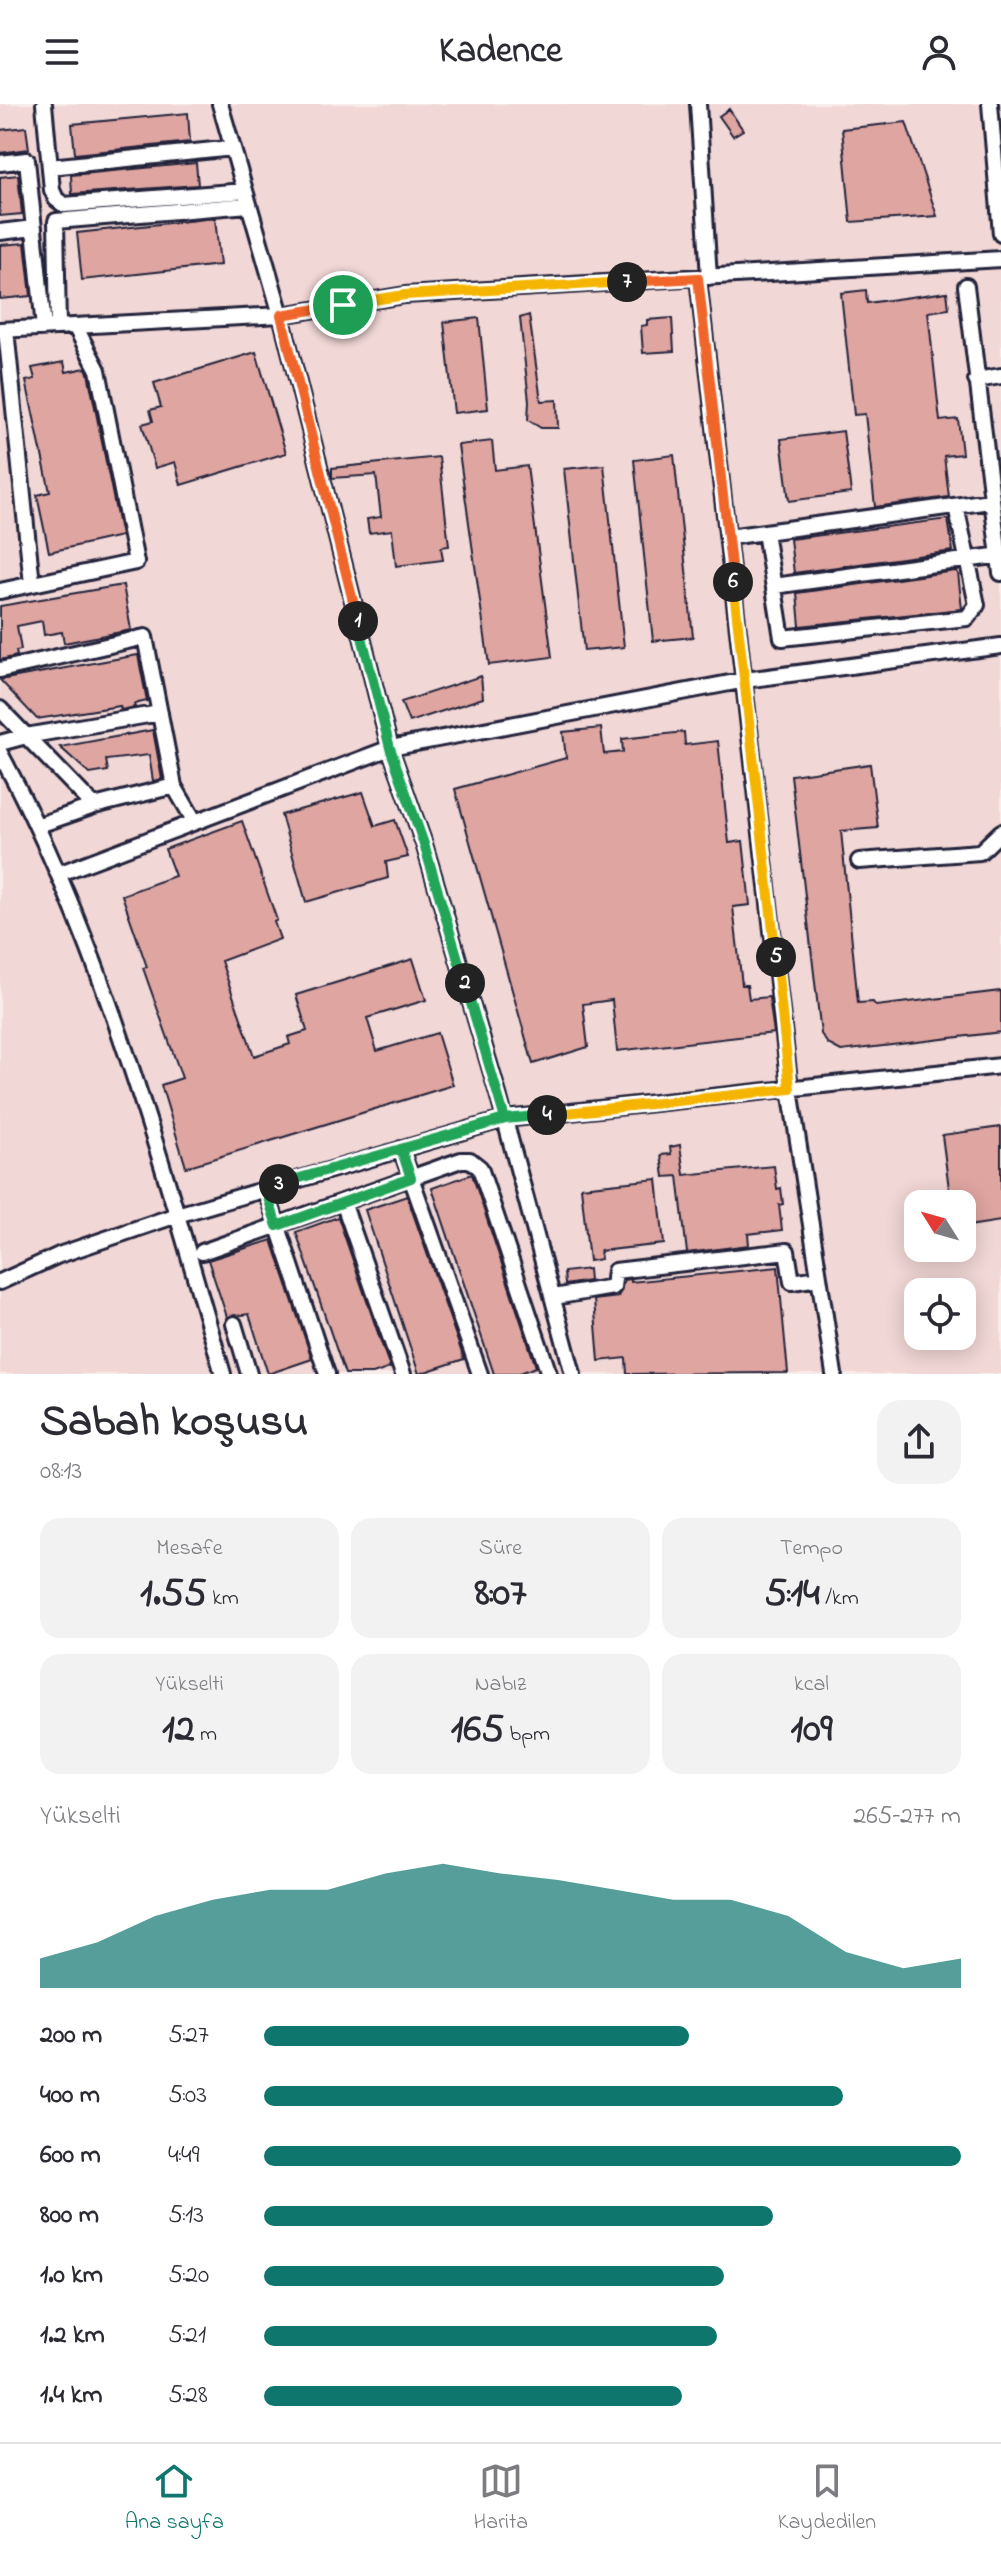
<!DOCTYPE html>
<html lang="tr">
<head>
<meta charset="utf-8">
<style>
  :root { --surface:#fff; --page:#f2f2f3; --text:#2b2b33; --muted:#7c7c81; --line:#e1e1e2; --accent:#0f766e }
  body { margin:0; font-family:"Indie Flower",sans-serif; background:var(--page); color:var(--text); height:100vh; display:flex; flex-direction:column; font-size:30px; white-space:nowrap }
  * { box-sizing:border-box; margin:0 }
  p { font-size:26px; color:var(--muted) }
  .icon { flex:none; width:44px; height:44px; fill:none; stroke:currentColor; stroke-width:2; stroke-linecap:round; stroke-linejoin:round }
  .map { position:relative; height:1270px; overflow:hidden }
  .panel { display:flex; flex-direction:column; background:var(--surface); flex:1 }
  .panel>* { flex:none }
  .needle { width:52px; rotate:307deg }
  .fabs { position:absolute; left:904px; top:1086px; display:grid; gap:16px }
  .fabs a { display:grid; place-items:center; width:72px; height:72px; border-radius:16px; background:var(--surface); box-shadow:0 4px 20px #0003; font-size:40px }
  .pin { position:absolute; display:grid; place-items:center; width:68px; height:68px; color:#fff; margin:-34px; border:4px solid #fff; border-radius:50%; box-shadow:0 2px 8px #0007 }
  .km { position:absolute; width:40px; height:40px; margin:-20px; border-radius:50%; background:#222; color:#fff; font-size:22px; line-height:40px; text-align:center }
  .round { display:grid; place-items:center; flex:none; width:84px; height:84px; border-radius:24px; background:var(--page) }
  .overview { display:flex; align-items:center; justify-content:space-between; height:136px; padding:0 40px }
  h1 { font-size:44px; font-weight:700; line-height:60px }
  .figures { display:grid; grid-template-columns:repeat(3,1fr); gap:12px; height:136px; padding:8px 40px }
  .figures div { display:grid; align-content:center; border-radius:20px; background:var(--page); text-align:center }
  .figures b { font-size:40px; font-weight:700 }
  .figures small { font-size:22px; font-weight:400 }
  .figures p { font-size:22px }
  .chart { height:224px; padding:16px 40px }
  .chart p { display:flex; justify-content:space-between }
  .chart svg { width:100%; height:144px; margin-top:8px; fill:var(--accent); opacity:.7 }
  ul { padding:0 40px; list-style:none; font-size:26px }
  li { display:grid; grid-template-columns:128px 96px 1fr; align-items:center; height:60px }
  li i { height:20px; border-radius:10px; background:var(--accent) }
  header { display:flex; justify-content:space-between; align-items:center; height:104px; padding:0 40px; background:var(--surface); font-size:36px; font-weight:700 }
  .tabs { display:flex; justify-content:space-around; align-items:center; height:112px; border-top:2px solid var(--line); background:var(--surface); font-size:22px; color:var(--muted) }
  .tabs a { display:grid; justify-items:center; gap:4px }
  .tabs .selected { color:var(--accent) }
  .map>svg:first-child { display:block }
  .built { fill:#f1d7d5; fill-rule:evenodd }
  .building { fill:#dfa5a0; stroke:#22223b; stroke-width:2 }
  .lines { fill:none; stroke-linecap:round; stroke-linejoin:round }
  .minor-casing { stroke:#22223b; stroke-width:20 }
  .minor { stroke:#fff; stroke-width:14 }
  .split-1-casing { stroke:#fff; stroke-width:16 }
  .split-2-casing { stroke:#fff; stroke-width:16 }
  .split-3-casing { stroke:#fff; stroke-width:16 }
  .split-4-casing { stroke:#fff; stroke-width:16 }
  .split-5-casing { stroke:#fff; stroke-width:16 }
  .split-6-casing { stroke:#fff; stroke-width:16 }
  .split-7-casing { stroke:#fff; stroke-width:16 }
  .split-8-casing { stroke:#fff; stroke-width:16 }
  .split-1 { stroke:#f0652b; stroke-width:10 }
  .split-2 { stroke:#22a559; stroke-width:10 }
  .split-3 { stroke:#22a559; stroke-width:10 }
  .split-4 { stroke:#22a559; stroke-width:10 }
  .split-5 { stroke:#f5b400; stroke-width:10 }
  .split-6 { stroke:#f5b400; stroke-width:10 }
  .split-7 { stroke:#f0652b; stroke-width:10 }
  .split-8 { stroke:#f5b400; stroke-width:10 }
</style>
</head>
<body>
<header><svg class="icon" aria-label="menu" viewBox="0 0 24 24"><path d="M4 6h16M4 12h16M4 18h16"/></svg>Kadence<svg class="icon" aria-label="person" viewBox="0 0 24 24"><circle cx="12" cy="8" r="4"/><path d="M4 21q1-7 8-7t8 7"/></svg></header>
<div class="map">
<svg width="1001" height="1270" viewBox="0 0 1001 1270">
  <rect width="100%" height="100%" fill="#f9edec"/>
  <filter id="ink" filterUnits="userSpaceOnUse"><feTurbulence type="fractalNoise" baseFrequency=".0125" numOctaves="2"/><feDisplacementMap in="SourceGraphic" scale="16" xChannelSelector="R" yChannelSelector="G"/><feConvolveMatrix kernelMatrix="1 2 1 2 8 2 1 2 1" color-interpolation-filters="sRGB"/></filter>
  <g filter="url(#ink)">
    <path class="built" d="M0 0H1001V1270H0ZM918 1100H962V1144H918ZM918 1188H962V1232H918Z"/>
    <path class="building" d="M729 5 743 26 733 32 719 12Z
      M188 9 190 38 75 50 72 20Z
      M906 18 937 112 851 118 842 25Z
      M26 23 29 45 0 49V26Z
      M196 59 198 81 72 90 71 71Z
      M18 71 22 110 0 112V73Z
      M215 114 220 161 82 176 77 129Z
      M25 139 31 192 0 195V141Z
      M866 186 867 199 947 188 949 205 928 208 940 317 958 315 962 350 944 352 949 393 875 403 865 310 854 311 841 189Z
      M529 211 541 297 557 296 558 324H541L528 316 529 297 520 214Z
      M479 214 488 305 454 309 444 218Z
      M672 214 674 247 643 249 641 222 647 221V216Z
      M256 248 286 349 181 381 175 358 155 364 142 320 153 317 150 306 161 303 154 279Z
      M64 258 66 268 86 264 88 269 121 432 49 448 37 391 50 388 26 277 35 275 32 264Z
      M843 327 851 389 789 397 781 335Z
      M492 337 495 366 527 362 552 553 489 561 458 341Z
      M674 351 693 533 653 537 634 356Z
      M439 353 449 442 441 443 443 456 396 462 392 426 369 429 367 415 381 413 376 371 332 374V364Z
      M604 361 624 543 584 547 564 365Z
      M948 415 953 447 794 469 790 435Z
      M955 467 958 469 962 505 800 522 797 489Z
      M123 481 131 526 64 539 62 528 44 531 42 517 17 522 21 546 16 547 17 552 0 556V502Z
      M138 551 147 597 134 600 135 603 121 606 120 602 37 615 0 576Z
      M481 572 483 594 409 618 401 598Z
      M601 624 604 650 623 648 622 635 684 628 685 641 718 637 729 739 743 737 750 801 733 803 742 881H747L749 895 769 893 774 929 617 947 612 896 583 900 588 943 533 960 455 685 566 654 563 628Z
      M153 626 162 675 153 677 149 651 106 656 108 667 90 670 60 643Z
      M870 660 878 724 841 727 858 899 873 898 876 902 1001 887V928L841 947 828 940 821 930 791 671Z
      M363 688 375 722 395 716 408 753 386 758 388 774 306 798 281 711Z
      M242 717 277 816 274 818 280 835 221 857 254 952 290 940 288 933 307 927 296 891 413 855 426 896 367 914 377 947 437 929 453 981 186 1063 161 981 182 974 143 864 147 863 122 791 175 772 165 745Z
      M1001 1023V1117L962 1123V1100H951L942 1031Z
      M680 1041 684 1071 774 1062 777 1085 781 1084 783 1100 779 1101 782 1126 748 1130 749 1141 687 1149 678 1072 664 1073 661 1051 671 1050 670 1043Z
      M472 1070 536 1263 517 1270H494L432 1084Z
      M657 1075 664 1140 600 1147 601 1155 589 1157 581 1083Z
      M407 1092 464 1255 419 1270 365 1106Z
      M338 1113 390 1264 373 1270H345L296 1128Z
      M272 1136 312 1255 268 1270 249 1210 227 1213 208 1156Z
      M778 1163 788 1269 627 1270 626 1254 599 1257 594 1196 618 1193 624 1176 631 1175V1178Z
      M588 1165 589 1177 565 1181 564 1168Z"/>
    <g class="lines">
      <defs>
        <path id="minor" d="M44 0 52 86 56 95 64 101 245 87
          M220 0 281 211 390 644 424 740 498 990 573 1270
          M698 0 709 173
          M990 0 1001 130
          M0 59 27 56 44 224
          M50 63 233 44
          M0 128 34 124
          M698 174 790 985 834 1270
          M966 182 1001 469
          M58 223 56 117 249 101
          M0 226 281 211 405 191 1001 155
          M6 226 32 480
          M976 276 1001 272
          M765 428 782 534 967 514 977 501 956 402
          M728 433 990 397
          M774 482 1001 451
          M0 487 136 458 98 266 75 222
          M0 566 145 533 174 682
          M0 605 94 702 174 682 195 718
          M0 639 26 632 160 609
          M0 649C103 840 163 1062 223 1270
          M39 721 94 702
          M859 757 980 748 1001 728
          M58 770 390 644 745 576 1001 542
          M401 1045 480 1270
          M265 1084 327 1270
          M343 1098 403 1270
          M202 1148 461 1056H470L480 1064 549 1270
          M0 1178 59 1151 177 1111 505 1015 1001 962
          M554 1193 613 1183 615 1167 787 1147 792 1178 819 1174
          M234 1220 249 1270"/>
      </defs>
      <use href="#minor" class="minor-casing"/>
      <use href="#minor" class="minor"/>
    </g>
  </g>
  <g class="lines" filter="url(#ink)">
    <defs>
      <path id="split-1" d="M343 201 281 211 358 517"/>
      <path id="split-2" d="M358 517 390 644 424 740 465 879"/>
      <path id="split-3" d="M279 1080 505 1015 465 879"/>
      <path id="split-4" d="M279 1080 265 1084 277 1122 411 1074 401 1045 505 1015 547 1011"/>
      <path id="split-5" d="M547 1011 790 985 776 853"/>
      <path id="split-6" d="M733 478 776 853"/>
      <path id="split-7" d="M627 178 698 174 733 478"/>
      <path id="split-8" d="M343 201 405 191 627 178"/>
    </defs>
    <use href="#split-1" class="split-1-casing"/>
    <use href="#split-2" class="split-2-casing"/>
    <use href="#split-3" class="split-3-casing"/>
    <use href="#split-4" class="split-4-casing"/>
    <use href="#split-5" class="split-5-casing"/>
    <use href="#split-6" class="split-6-casing"/>
    <use href="#split-7" class="split-7-casing"/>
    <use href="#split-8" class="split-8-casing"/>
    <use href="#split-1" class="split-1"/>
    <use href="#split-2" class="split-2"/>
    <use href="#split-3" class="split-3"/>
    <use href="#split-4" class="split-4"/>
    <use href="#split-5" class="split-5"/>
    <use href="#split-6" class="split-6"/>
    <use href="#split-7" class="split-7"/>
    <use href="#split-8" class="split-8"/>
  </g>
</svg>
<div class="fabs">
<a><svg class="needle" viewBox="-14 -14 28 28"><path d="M0-13l5 13h-10z" fill="#e53935"/><path d="M0 13l5-13h-10z" fill="#7c7c81"/></svg></a>
<a><svg class="icon" aria-label="locate" viewBox="0 0 24 24"><circle cx="12" cy="12" r="6"/><path d="M12 2v4M12 18v4M2 12h4M18 12h4"/></svg></a>
</div>
<div class="pin" style="left:343px;top:201px;background:#1e9e55"><svg class="icon" aria-label="arrive" viewBox="0 0 24 24"><path d="M6 21V4h12l-3 4 3 4H6"/></svg></div>
<b class="km" style="left:358px;top:517px">1</b>
<b class="km" style="left:465px;top:879px">2</b>
<b class="km" style="left:279px;top:1080px">3</b>
<b class="km" style="left:547px;top:1011px">4</b>
<b class="km" style="left:776px;top:853px">5</b>
<b class="km" style="left:733px;top:478px">6</b>
<b class="km" style="left:627px;top:178px">7</b>
</div>
<section class="panel">
<div class="overview"><div><h1>Sabah koşusu</h1><p>08:13</p></div><a class="round"><svg class="icon" aria-label="share" viewBox="0 0 24 24"><path d="M12 15V3M7 8l5-5 5 5M5 13v7h14v-7"/></svg></a></div>
<div class="figures">
<div><p>Mesafe</p><b>1.55<small> km</small></b></div>
<div><p>Süre</p><b>8:07</b></div>
<div><p>Tempo</p><b>5:14<small> /km</small></b></div>
</div>
<div class="figures">
<div><p>Yükselti</p><b>12<small> m</small></b></div>
<div><p>Nabız</p><b>165<small> bpm</small></b></div>
<div><p>kcal</p><b>109</b></div>
</div>
<div class="chart"><p><span>Yükselti</span>265–277 m</p>
<svg viewBox="0 0 160 44" preserveAspectRatio="none"><path d="M0 44V35L10 30L20 22L30 17L40 14L50 14L60 9L70 6L80 9L90 11L100 14L110 17L120 17L130 22L140 33L150 38L160 35V44z"/></svg>
</div>
<ul>
<li><b>200 m</b>5:27<i style="width:61%"></i></li>
<li><b>400 m</b>5:03<i style="width:83%"></i></li>
<li><b>600 m</b>4:49<i style="width:100%"></i></li>
<li><b>800 m</b>5:13<i style="width:73%"></i></li>
<li><b>1.0 km</b>5:20<i style="width:66%"></i></li>
<li><b>1.2 km</b>5:21<i style="width:65%"></i></li>
<li><b>1.4 km</b>5:28<i style="width:60%"></i></li>
</ul>
</section>
<nav class="tabs">
<a class="selected"><svg class="icon" aria-label="home" viewBox="0 0 24 24"><path d="M3 11l9-7 9 7M6 9v11h12V9"/></svg>Ana sayfa</a>
<a><svg class="icon" aria-label="map" viewBox="0 0 24 24"><path d="M3 6l6-2 6 2 6-2v14l-6 2-6-2-6 2zM9 4v14M15 6v14"/></svg>Harita</a>
<a><svg class="icon" aria-label="saved" viewBox="0 0 24 24"><path d="M7 4h10v16l-5-4-5 4z"/></svg>Kaydedilen</a>
</nav>
</body>
</html>
